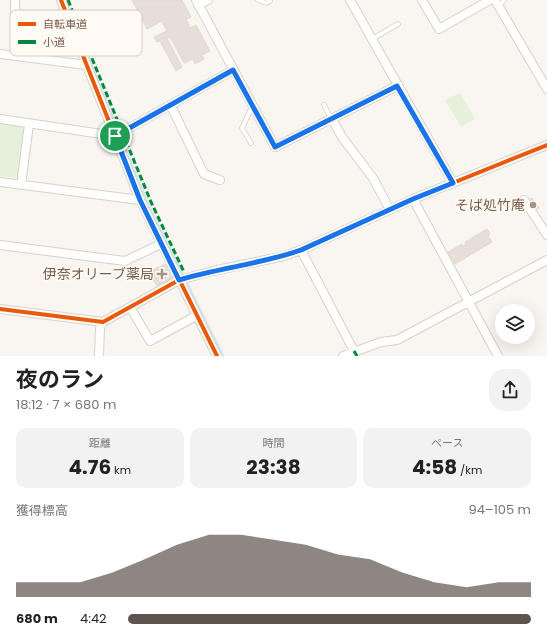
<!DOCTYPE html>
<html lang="ja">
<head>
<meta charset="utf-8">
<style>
  :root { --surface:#fff; --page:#f2f2f2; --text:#222; --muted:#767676; --accent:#5d544f }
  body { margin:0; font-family:Poppins,"Noto Sans JP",sans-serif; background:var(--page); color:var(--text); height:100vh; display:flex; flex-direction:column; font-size:15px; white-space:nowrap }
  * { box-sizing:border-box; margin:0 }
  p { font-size:13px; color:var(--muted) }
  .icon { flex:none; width:22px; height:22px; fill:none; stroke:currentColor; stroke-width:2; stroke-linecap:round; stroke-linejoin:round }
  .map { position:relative; height:356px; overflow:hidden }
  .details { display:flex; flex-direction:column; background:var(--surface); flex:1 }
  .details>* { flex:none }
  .tools { position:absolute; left:495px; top:304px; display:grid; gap:8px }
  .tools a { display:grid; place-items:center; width:40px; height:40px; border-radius:50%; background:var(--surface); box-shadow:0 4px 16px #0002; font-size:20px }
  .pin { position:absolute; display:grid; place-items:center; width:34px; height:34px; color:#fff; margin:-17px; border:2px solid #fff; border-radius:50%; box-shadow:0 1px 4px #0007 }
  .round { display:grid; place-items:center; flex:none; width:42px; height:42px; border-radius:16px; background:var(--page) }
  .overview { display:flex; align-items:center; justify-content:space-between; height:68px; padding:0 16px }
  h1 { font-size:22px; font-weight:700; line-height:30px }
  .metrics { display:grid; grid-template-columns:repeat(3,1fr); gap:6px; height:68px; padding:4px 16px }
  .metrics div { display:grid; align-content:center; border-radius:10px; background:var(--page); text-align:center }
  .metrics b { font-size:20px; font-weight:700 }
  .metrics small { font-size:11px; font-weight:400 }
  .metrics p { font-size:11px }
  .chart { height:112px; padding:8px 16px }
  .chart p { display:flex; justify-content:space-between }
  .chart svg { width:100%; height:72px; margin-top:4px; fill:var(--accent); opacity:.7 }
  ul { padding:0 16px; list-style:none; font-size:13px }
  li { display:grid; grid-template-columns:64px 48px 1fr; align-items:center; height:30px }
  li i { height:10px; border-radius:5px; background:var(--accent) }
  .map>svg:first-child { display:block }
  .green { fill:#e7f0db }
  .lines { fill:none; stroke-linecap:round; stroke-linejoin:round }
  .stream { stroke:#d0e8ea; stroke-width:2.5 }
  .building { fill:#e6ded7; stroke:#e2d8d2 }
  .lane-casing { stroke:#d7d1cb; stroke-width:5.5 }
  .street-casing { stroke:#d7d1cb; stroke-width:10 }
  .lane { stroke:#fefefd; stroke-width:4 }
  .street { stroke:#fefefd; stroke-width:8 }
  .quiet { stroke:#00873e; stroke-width:3; stroke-dasharray:6 3; stroke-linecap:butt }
  .cycleway-casing { stroke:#fffaf3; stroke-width:6 }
  .cycleway { stroke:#e8590c; stroke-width:4 }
  .route-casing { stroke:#fff; stroke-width:8 }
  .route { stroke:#1a73e8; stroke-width:5 }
  .poi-dot { fill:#a69286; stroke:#fffaf3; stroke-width:1.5 }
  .labels { text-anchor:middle; stroke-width:3; stroke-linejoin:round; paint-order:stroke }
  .poi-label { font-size:14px; fill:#7a5c4d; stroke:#fffaf3; text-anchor:end }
  .key { fill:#fffaf3; stroke:#d7cbc1; stroke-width:1 }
  .key-label { font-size:11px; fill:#7a5c4d }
</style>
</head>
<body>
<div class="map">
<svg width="547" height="356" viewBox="0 0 547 356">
  <rect width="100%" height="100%" fill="#f9f5f0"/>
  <path class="green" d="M460 93 475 119 461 127 445 100Z
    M0 122 27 125 21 178 0 176Z"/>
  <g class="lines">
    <path class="stream" d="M65 0 148 204 223 356"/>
  </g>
  <path class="building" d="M132 0H182L191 17 186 19 190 28 196 25 210 51 202 55 204 59 195 64 193 59 184 63 170 37 167 38 182 67 176 71 160 41 157 42 154 37 167 31 162 21 147 29Z
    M532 198 539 208 533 211 528 200Z
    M487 229 490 234 488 236 492 242 455 264 448 252 462 244 463 246 466 244 465 242Z
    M165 264 172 278 157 286 149 272Z"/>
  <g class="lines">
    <defs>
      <path id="lane" d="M258 0 266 3 270 1
        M499 7 504 0
        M372 39 398 24
        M324 105 331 118
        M251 143 242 128 250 111 254 109"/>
      <path id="street" d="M15 0 16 56
        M61 0 140 200 217 356
        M196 0 275 147 397 86
        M350 0 453 183
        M422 0 439 29 490 0
        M495 0 547 89
        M198 5 208 0
        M0 54 86 65
        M171 106 204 174 220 180
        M0 119 115 136 233 70
        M332 119 342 137 373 178 390 210
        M0 182 140 200
        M21 185 29 124
        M413 199 498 356
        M524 200 547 235
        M0 245 125 261 161 244
        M301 250 354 351
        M130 307 150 341 196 316
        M0 309 103 322 179 280 213 271 284 256 301 250 413 199 547 145
        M99 356 100 328 103 322
        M343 356 381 342 397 340 547 260"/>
    </defs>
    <use href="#lane" class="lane-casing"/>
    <use href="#street" class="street-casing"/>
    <use href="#lane" class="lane"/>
    <use href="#street" class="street"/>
    <path class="quiet" d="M68 0 151 202 184 272
      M354 351 357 356"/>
    <defs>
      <path id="cycleway" d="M61 0 140 200 217 356
        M0 309 103 322 179 280 213 271 284 256 301 250 413 199 547 145"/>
    </defs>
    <use href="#cycleway" class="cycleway-casing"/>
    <use href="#cycleway" class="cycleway"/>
  </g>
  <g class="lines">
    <defs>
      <path id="route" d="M233 70 275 147 397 86 453 183 413 199 301 250C261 264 219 268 179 280L140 200 115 136Z"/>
    </defs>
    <use href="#route" class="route-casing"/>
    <use href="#route" class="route"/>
  </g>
  <g class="poi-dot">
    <circle cx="533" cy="205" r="4"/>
    <path d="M160 268h4v4h4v4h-4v4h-4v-4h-4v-4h4z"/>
  </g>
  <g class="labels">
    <g class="poi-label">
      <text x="525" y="210">そば処竹庵</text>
      <text x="154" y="279">伊奈オリーブ薬局</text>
    </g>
  </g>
  <rect x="10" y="10" width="132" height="46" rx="6" class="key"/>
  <rect x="18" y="22" width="18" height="4" fill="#e8590c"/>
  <rect x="18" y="40" width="18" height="4" fill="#00873e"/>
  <g class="key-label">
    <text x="43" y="28">自転車道</text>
    <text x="43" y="46">小道</text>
  </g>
</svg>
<div class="tools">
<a><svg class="icon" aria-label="layers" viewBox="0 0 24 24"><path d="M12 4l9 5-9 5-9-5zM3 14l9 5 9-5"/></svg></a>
</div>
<div class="pin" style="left:115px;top:136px;background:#1e9e55"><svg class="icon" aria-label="arrive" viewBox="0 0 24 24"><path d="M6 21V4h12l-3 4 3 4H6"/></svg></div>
</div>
<section class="details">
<div class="overview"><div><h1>夜のラン</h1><p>18:12 · 7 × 680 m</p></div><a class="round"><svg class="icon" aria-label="share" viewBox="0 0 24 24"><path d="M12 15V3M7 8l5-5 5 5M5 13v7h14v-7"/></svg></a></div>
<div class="metrics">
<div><p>距離</p><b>4.76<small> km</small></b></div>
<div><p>時間</p><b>23:38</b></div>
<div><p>ペース</p><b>4:58<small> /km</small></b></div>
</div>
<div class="chart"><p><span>獲得標高</span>94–105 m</p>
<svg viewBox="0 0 160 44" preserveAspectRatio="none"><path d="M0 44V35L10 35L20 35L30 29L40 21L50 12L60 6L70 6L80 9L90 12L100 18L110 21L120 29L130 35L140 38L150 35L160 35V44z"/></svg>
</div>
<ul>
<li><b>680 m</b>4:42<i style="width:100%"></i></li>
</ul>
</section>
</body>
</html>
